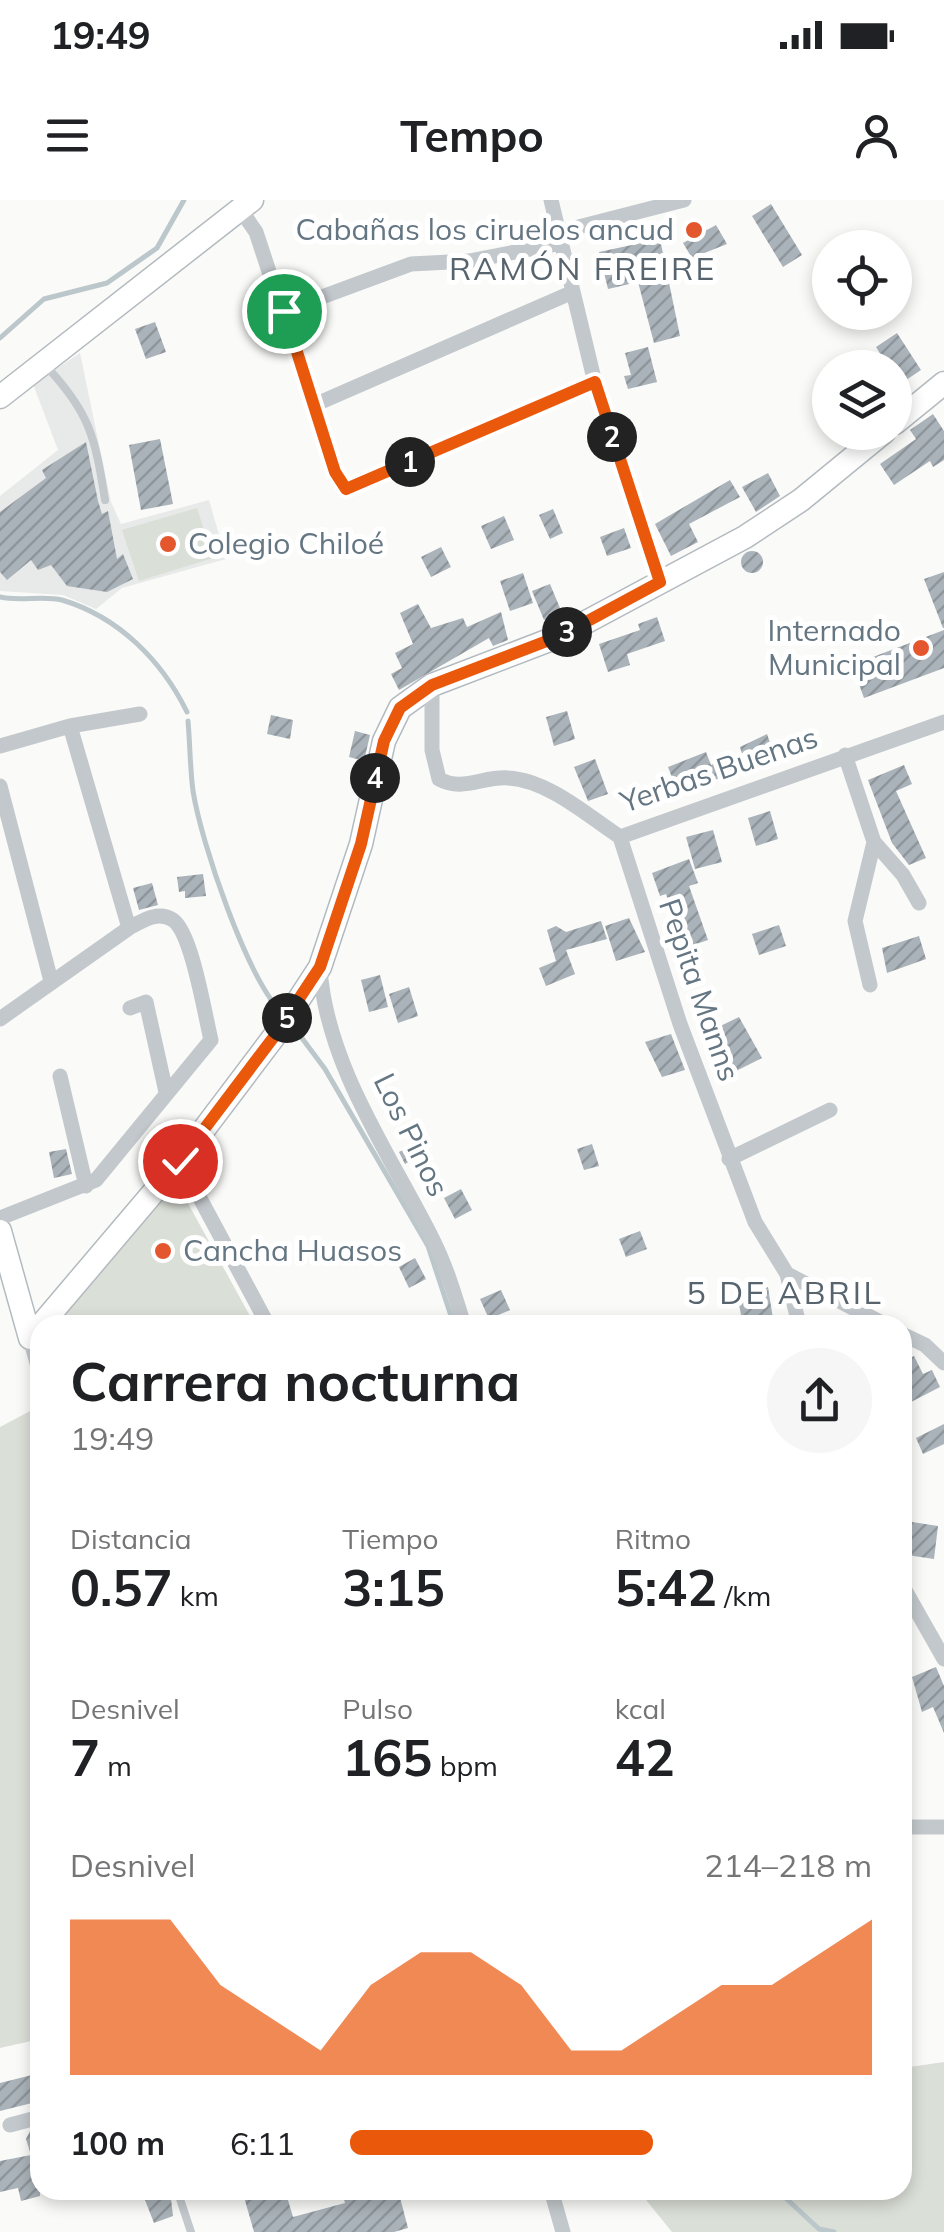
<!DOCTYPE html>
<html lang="es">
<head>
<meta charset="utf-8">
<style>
  :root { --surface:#fff; --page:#f6f6f6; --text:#202124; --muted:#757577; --accent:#ea580c }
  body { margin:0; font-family:Mulish,sans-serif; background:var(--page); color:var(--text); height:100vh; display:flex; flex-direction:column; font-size:38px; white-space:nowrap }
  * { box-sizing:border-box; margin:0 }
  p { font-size:32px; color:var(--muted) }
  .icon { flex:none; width:55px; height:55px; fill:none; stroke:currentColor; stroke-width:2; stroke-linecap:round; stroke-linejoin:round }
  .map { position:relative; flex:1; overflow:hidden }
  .panel { position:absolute; left:30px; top:1115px; width:882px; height:885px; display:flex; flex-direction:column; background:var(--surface); border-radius:30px; box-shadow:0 5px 15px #0003 }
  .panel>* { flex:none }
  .fabs { position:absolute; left:812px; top:30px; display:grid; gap:20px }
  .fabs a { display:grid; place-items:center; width:100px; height:100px; border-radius:50%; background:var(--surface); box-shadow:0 5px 15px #0003; font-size:50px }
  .pin { position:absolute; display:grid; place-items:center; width:85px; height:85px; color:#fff; margin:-42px; border:5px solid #fff; border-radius:50%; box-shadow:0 2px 10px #0007 }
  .km { position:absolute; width:50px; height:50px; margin:-25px; border-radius:50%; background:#222; color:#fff; font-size:28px; line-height:50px; text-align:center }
  .round { display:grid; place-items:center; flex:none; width:105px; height:105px; border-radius:52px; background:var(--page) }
  .head { display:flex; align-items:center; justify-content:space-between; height:170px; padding:0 40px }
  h1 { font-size:55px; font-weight:700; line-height:75px }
  .stats { display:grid; grid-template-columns:repeat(3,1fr); gap:15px; height:170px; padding:10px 40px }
  .stats div { display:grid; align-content:center }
  .stats b { font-size:50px; font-weight:700 }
  .stats small { font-size:28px; font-weight:400 }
  .stats p { font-size:28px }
  .chart { height:280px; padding:20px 40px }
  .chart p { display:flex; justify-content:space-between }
  .chart svg { width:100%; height:180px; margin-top:10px; fill:var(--accent); opacity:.7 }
  ul { padding:0 40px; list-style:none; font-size:32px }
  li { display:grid; grid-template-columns:160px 120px 1fr; align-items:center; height:75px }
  li i { height:25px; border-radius:12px; background:var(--accent) }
  .status { display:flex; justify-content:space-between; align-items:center; height:70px; padding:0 50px; background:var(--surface); direction:ltr }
  .status svg { height:28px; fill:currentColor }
  header { display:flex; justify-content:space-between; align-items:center; height:130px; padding:0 40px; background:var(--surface); font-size:45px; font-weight:700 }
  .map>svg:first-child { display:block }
  .built { fill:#e8e9e9 }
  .green { fill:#dadfd7 }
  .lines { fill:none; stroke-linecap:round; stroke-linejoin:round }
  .stream { stroke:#bbc7cb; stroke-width:5 }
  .building { fill:url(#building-hatch) }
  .secondary-casing { stroke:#b3babf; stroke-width:25 }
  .lane { stroke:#c3c8cc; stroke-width:8 }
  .street { stroke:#c3c8cc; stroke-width:15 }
  .secondary { stroke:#fff; stroke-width:22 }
  .route-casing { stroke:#fff; stroke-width:20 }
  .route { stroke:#ea580c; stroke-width:12 }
  .poi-dot { fill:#e4572e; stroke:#fff; stroke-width:4 }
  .labels { text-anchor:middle; stroke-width:10; stroke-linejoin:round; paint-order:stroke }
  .poi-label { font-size:30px; fill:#657683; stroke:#fff; text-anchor:end }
  .street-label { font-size:30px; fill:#657683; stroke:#fff }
  .neighbourhood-label { font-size:32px; letter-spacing:2.5px; fill:#57646e; stroke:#fff }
</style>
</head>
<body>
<div class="status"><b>19:49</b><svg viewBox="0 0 49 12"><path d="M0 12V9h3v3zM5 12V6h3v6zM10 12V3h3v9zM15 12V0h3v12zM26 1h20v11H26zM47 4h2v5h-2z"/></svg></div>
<header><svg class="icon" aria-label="menu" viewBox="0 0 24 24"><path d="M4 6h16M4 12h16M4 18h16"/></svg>Tempo<svg class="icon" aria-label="person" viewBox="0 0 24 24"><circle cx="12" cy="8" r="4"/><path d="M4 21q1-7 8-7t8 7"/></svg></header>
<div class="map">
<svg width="944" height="2032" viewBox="0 0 944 2032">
  <defs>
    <pattern id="building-hatch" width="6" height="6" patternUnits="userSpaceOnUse" patternTransform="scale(2.5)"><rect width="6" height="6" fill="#aab3b9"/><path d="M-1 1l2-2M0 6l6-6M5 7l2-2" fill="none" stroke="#8e969c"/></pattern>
  </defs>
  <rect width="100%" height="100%" fill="#fafaf8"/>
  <path class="built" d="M80 153 111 302 121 324 209 300 226 359 122 388 96 409 63 395 0 391V296L58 250 33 184Z"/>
  <path class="green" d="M197 308 213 358 139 381 122 330Z
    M174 978 255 1125H50Z
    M34 1209 40 1231V1839L0 1848V1227Z
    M944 1862V2032H672L638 1990H902L903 1868Z"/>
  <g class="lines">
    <path class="stream" d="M0 138 44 99 107 83 157 48 184 0
      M0 397C20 402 42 395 62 400 119 417 162 461 187 512
      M188 521C190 544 190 568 193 591 201 642 247 779 283 814
      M290 822 325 869 428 1046 454 1125
      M777 1990 819 2029 834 2032"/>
  </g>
  <path class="building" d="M771 4 802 55 783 67 752 16Z
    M716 25 727 44 692 58 683 43Z
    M660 39 680 136 654 143 638 82 608 89 599 52Z
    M155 122 166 152 146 159 135 129Z
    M897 133 921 170 900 184 895 168H889L876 147Z
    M648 147 657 182 628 189 624 176 631 175 625 153Z
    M933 214 944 231V260L933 267 930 261 894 285 880 264 916 239 910 230Z
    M160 239 173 304 141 310 129 245Z
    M86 242 98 301 102 314 108 311 117 359 123 354 133 379 107 392 67 386 51 365 38 370 31 360 7 380 0 372V312L46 278 42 270Z
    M768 273 780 296 756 312 742 287Z
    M730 280 740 297 689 324 698 342 671 356 655 324Z
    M553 309 563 333 550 339 539 315Z
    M504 316 514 340 491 349 481 326Z
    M624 328 631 348 607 356 600 337Z
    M441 347 451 367 431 377 421 357Z
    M741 362a11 11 0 1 1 22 0a11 11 0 1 1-22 0Z
    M944 372V428H943L924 379Z
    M523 373 533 403 510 411 500 381Z
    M550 384 562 413 544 420 532 391Z
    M418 404 431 428 463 418 467 427 501 412 508 440 493 446 489 438 399 490 391 474 402 468 395 453 413 444 400 413Z
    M657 417 665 441 627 454 630 465 608 472 599 444 640 430 638 424Z
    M944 430V468L864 498 852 465Z
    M567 511 575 539 554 546 546 517Z
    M271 515 293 520 290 539 267 534Z
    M355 531 370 535 364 561 349 557Z
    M767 534 775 557 757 563 759 569 732 578 731 574 678 593 668 567 706 552 711 565 742 554 740 547Z
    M595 559 608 594 588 601 574 567Z
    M904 565 912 584 896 591 926 658 909 665 892 643 868 580Z
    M770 611 778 639 756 646 748 618Z
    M713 630 722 662 695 669 686 637Z
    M689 659 698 683 689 686 708 740 684 748 666 694 660 696 652 673Z
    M203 674 206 696 185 698V691L179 692 177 677Z
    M152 683 158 705 139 710 133 688Z
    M629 718 645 752 616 761 605 726Z
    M601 721 607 739 566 750 575 774 546 786 539 768 556 761 547 730 556 726 566 732Z
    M779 725 786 746 759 755 752 734Z
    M919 736 926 759 887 773 882 748Z
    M380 775 388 807 369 812 361 780Z
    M409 787 418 816 398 823 389 794Z
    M739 817 762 858 728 875 710 831Z
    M671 834 685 870 662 877 645 842Z
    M425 940 434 969 419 976 412 960 405 964 399 952Z
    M592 944 599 966 584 970 577 949Z
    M66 949 72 974 54 978 49 952Z
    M461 989 472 1010 455 1019 444 998Z
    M640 1031 647 1049 626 1057 619 1039Z
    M415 1058 426 1079 409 1088 399 1067Z
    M768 1087 774 1125H743L737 1094Z
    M501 1090 510 1110 489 1119 480 1099Z
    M914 1156 923 1174 932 1170 940 1187 911 1202 902 1185V1162Z
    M944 1224V1244L923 1254 916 1238Z
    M912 1322 938 1326 934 1359 907 1355Z
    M936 1467 944 1486V1533L933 1507 922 1512 912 1477Z
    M40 1873V1901L0 1911V1883Z
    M40 1929V1996L21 2001 18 1988 0 1992V1961L31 1955 26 1939 30 1931Z
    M150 1990H170L173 2016 154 2023 145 2000 153 1997Z
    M242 1990H285L293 2017 345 2003 341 1990H398L408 2028 394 2032H254Z"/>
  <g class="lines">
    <defs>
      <path id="secondary" d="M0 197 252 0
        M895 223 944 183
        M0 1031 30 1138
        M41 1125 180 961 279 830 320 767 361 644 384 541 400 508 432 485 560 436 745 337 801 300 884 232"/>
    </defs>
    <use href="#secondary" class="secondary-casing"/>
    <path class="lane" d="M44 164C90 212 95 237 105 300
      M177 1990 191 2032"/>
    <path class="street" d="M551 0 595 183 660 382
      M240 9 256 32 335 272 346 289 595 183
      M559 32 684 0
      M284 111 411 64 469 61 562 43
      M314 205 573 92
      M432 485V550L439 579C462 592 484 576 508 578 548 580 588 616 620 637
      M70 526 129 728
      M0 546 70 526 140 514
      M845 555 874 642 855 721 870 785
      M0 586 51 781
      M620 637 680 824 755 1022 787 1074 886 1125
      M620 637 944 522
      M874 642 903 675 919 703
      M320 769C327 866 390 954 432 1038 446 1065 455 1096 464 1125
      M130 808 146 802 166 892
      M0 819 129 728C142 721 158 710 173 720 192 733 205 816 211 840L96 980 0 1018
      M60 876 86 986
      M729 959 830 910
      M180 961 268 1125
      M787 1074 799 1125
      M902 1134 925 1145 944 1163
      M30 1138 40 1174
      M902 1385 944 1459
      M902 1627H944
      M10 1925 40 1917
      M551 1990 563 2032"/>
    <use href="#secondary" class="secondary"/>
  </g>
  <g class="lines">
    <defs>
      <path id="route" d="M180 961 273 838 320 767 361 644 384 541 400 508 432 485 560 436 660 382 595 182 346 289 335 272 284 111"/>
    </defs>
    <use href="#route" class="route-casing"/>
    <use href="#route" class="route"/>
  </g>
  <g class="poi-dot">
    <circle cx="694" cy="30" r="10"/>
    <circle cx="168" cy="344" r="10"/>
    <circle cx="921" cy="448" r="10"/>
    <circle cx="163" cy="1051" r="10"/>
  </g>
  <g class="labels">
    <g class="poi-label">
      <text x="674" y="40">Cabañas los ciruelos ancud</text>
      <text x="188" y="354" text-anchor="start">Colegio Chiloé</text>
      <text x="901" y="441">Internado<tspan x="901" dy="34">Municipal</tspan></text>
      <text x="183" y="1061" text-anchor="start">Cancha Huasos</text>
    </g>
    <g class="street-label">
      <text transform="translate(719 570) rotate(-19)" y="10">Yerbas Buenas</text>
      <text transform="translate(699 790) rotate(71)" y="10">Pepita Manns</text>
      <text transform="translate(411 935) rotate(64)" y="10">Los Pinos</text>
    </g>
    <g class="neighbourhood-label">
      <text x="583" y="80">RAMÓN FREIRE</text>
      <text x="785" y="1104">5 DE ABRIL</text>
    </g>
  </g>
</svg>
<div class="fabs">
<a><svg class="icon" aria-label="locate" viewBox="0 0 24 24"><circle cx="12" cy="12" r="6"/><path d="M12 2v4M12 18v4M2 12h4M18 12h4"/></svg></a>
<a><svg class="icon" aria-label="layers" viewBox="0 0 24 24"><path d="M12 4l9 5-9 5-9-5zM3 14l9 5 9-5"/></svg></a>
</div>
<div class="pin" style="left:284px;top:111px;background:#1e9e55"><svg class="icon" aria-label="arrive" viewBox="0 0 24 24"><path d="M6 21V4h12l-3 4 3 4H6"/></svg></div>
<div class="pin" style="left:180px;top:961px;background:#d93025"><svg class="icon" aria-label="check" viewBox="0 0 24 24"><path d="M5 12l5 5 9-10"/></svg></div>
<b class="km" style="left:410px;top:262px">1</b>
<b class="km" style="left:612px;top:237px">2</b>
<b class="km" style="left:567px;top:432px">3</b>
<b class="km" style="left:375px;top:578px">4</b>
<b class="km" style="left:287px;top:818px">5</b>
<section class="panel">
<div class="head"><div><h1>Carrera nocturna</h1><p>19:49</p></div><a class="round"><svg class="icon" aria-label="share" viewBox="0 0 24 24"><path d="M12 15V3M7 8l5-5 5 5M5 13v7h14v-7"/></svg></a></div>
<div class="stats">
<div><p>Distancia</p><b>0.57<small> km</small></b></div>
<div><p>Tiempo</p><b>3:15</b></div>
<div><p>Ritmo</p><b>5:42<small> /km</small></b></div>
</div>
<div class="stats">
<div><p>Desnivel</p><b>7<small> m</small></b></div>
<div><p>Pulso</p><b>165<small> bpm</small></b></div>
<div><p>kcal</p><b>42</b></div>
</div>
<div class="chart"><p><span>Desnivel</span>214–218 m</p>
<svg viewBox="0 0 160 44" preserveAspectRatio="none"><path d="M0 44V6L10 6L20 6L30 22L40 30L50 38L60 22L70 14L80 14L90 22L100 38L110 38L120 30L130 22L140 22L150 14L160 6V44z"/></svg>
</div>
<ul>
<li><b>100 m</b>6:11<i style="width:58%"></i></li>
</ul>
</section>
</div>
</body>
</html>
